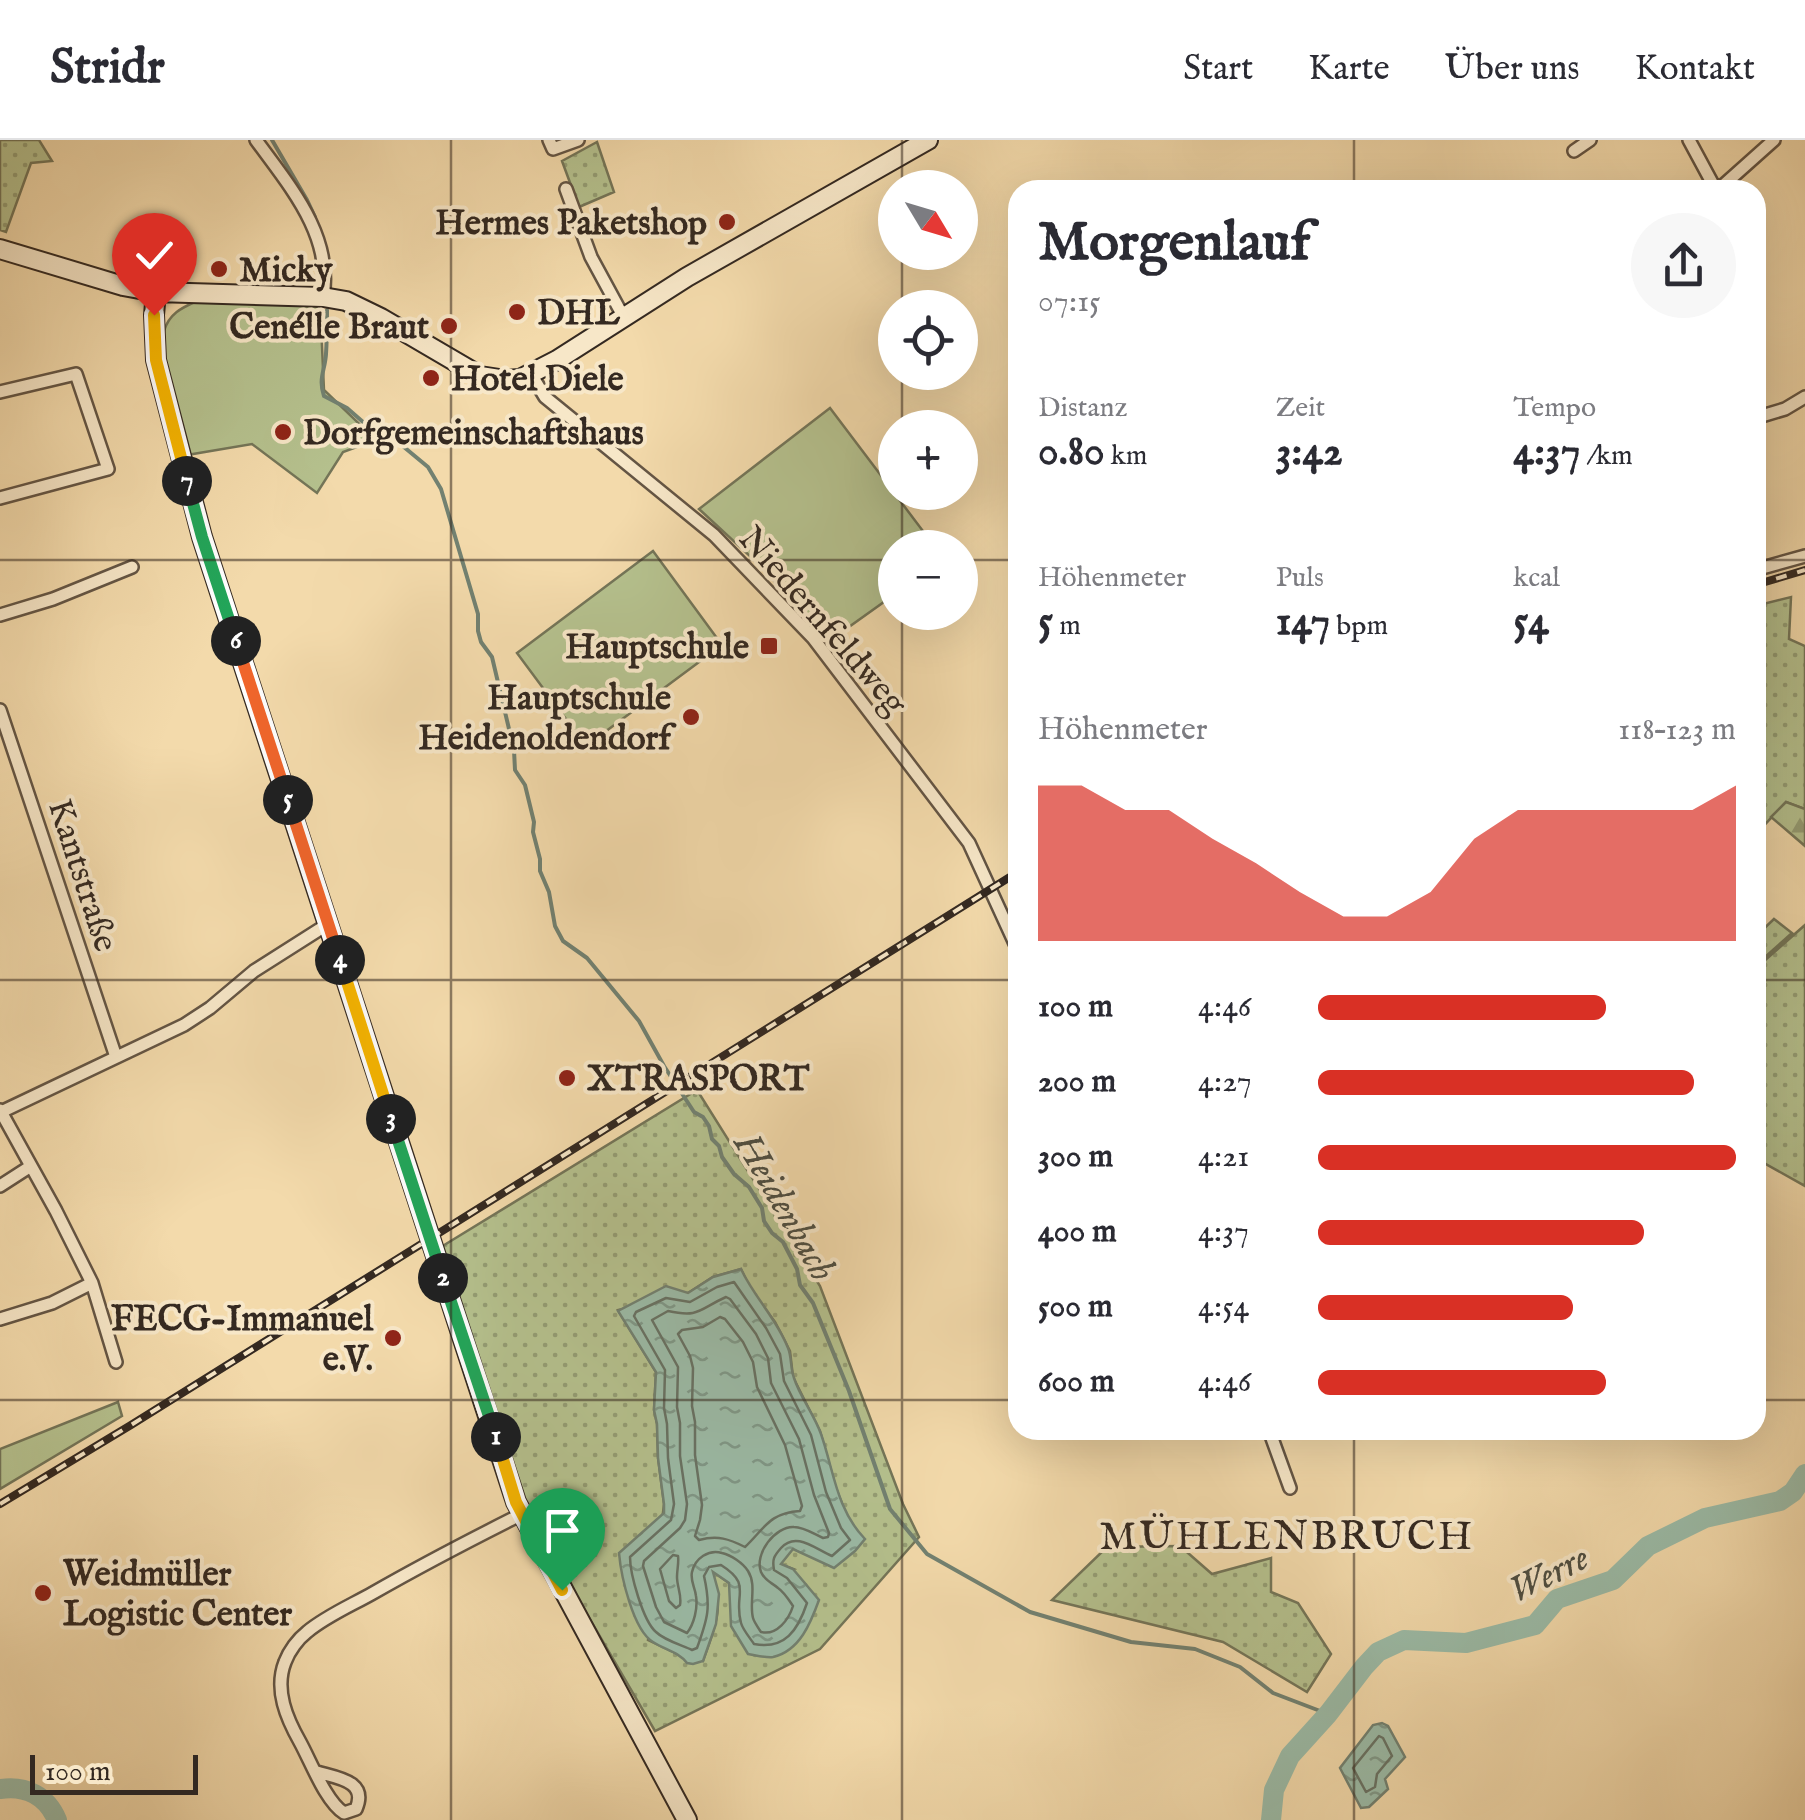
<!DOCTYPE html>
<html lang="de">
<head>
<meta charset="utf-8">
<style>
  :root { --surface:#fff; --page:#f7f7f7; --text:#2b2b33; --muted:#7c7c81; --line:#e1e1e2; --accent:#d93025 }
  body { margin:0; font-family:"IM FELL English",serif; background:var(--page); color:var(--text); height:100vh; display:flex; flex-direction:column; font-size:38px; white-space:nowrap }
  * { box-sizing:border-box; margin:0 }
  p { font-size:32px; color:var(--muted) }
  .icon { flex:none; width:55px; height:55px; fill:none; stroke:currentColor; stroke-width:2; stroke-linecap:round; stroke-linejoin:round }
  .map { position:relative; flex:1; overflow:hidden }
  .side { position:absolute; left:1008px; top:40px; width:758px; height:1260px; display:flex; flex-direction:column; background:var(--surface); border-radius:30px; box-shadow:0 10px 40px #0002 }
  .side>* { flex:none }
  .needle { width:65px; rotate:128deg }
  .tools { position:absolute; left:878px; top:30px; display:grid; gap:20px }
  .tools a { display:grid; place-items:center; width:100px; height:100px; border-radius:50%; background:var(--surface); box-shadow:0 10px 40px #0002; font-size:50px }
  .scale { position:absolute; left:30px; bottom:25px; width:168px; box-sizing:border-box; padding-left:10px; border:5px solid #342921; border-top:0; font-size:28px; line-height:35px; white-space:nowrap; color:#342921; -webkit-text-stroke:8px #f7e7c8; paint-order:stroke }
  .pin { position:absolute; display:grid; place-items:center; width:85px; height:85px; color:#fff; margin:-102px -42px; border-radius:50% 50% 50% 0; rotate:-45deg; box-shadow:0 0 10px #0007 }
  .pin .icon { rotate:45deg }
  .km { position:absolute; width:50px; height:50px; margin:-25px; border-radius:50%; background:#222; color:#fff; font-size:28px; line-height:50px; text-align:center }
  .round { display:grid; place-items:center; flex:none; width:105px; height:105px; border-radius:52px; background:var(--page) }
  .head { display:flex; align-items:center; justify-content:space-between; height:170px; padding:0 30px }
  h1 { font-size:55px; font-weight:700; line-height:75px }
  .figures { display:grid; grid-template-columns:repeat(3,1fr); gap:15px; height:170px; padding:10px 30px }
  .figures div { display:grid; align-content:center }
  .figures b { font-size:42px; font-weight:700 }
  .figures small { font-size:28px; font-weight:400 }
  .figures p { font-size:28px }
  .chart { height:280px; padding:20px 30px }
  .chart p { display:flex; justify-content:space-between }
  .chart svg { width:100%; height:180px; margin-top:10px; fill:var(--accent); opacity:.7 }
  ul { padding:0 30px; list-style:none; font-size:32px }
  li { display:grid; grid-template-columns:160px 120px 1fr; align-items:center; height:75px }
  li i { height:25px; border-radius:12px; background:var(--accent) }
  header { display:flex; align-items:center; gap:60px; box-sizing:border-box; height:140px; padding:0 50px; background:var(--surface); border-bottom:2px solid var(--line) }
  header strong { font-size:48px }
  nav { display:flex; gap:55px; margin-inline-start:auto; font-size:35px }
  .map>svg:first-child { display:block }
  .grass { fill:url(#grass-dots); stroke:#747558; stroke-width:2.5; fill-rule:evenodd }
  .forest { fill:url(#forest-firs); stroke:#747558; stroke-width:2.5 }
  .green { fill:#b5c18e; stroke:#747558; stroke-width:2.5 }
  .water { fill:url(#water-ripples); stroke:#728171; stroke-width:2.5 }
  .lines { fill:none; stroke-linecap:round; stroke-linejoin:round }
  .shore { stroke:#687264; stroke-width:2.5 }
  .stream { stroke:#728171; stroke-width:4 }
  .river { stroke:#9bbba7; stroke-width:20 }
  .street-casing { stroke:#645544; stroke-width:16 }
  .secondary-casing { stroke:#342921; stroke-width:22 }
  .street { stroke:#f7e7c8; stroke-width:11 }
  .secondary { stroke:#f7e7c8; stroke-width:18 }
  .rail-casing { stroke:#342921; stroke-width:8 }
  .rail { stroke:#f7e7c8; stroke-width:4; stroke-dasharray:11; stroke-linecap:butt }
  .split-1-casing { stroke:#fff; stroke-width:20 }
  .split-2-casing { stroke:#fff; stroke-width:20 }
  .split-3-casing { stroke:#fff; stroke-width:20 }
  .split-4-casing { stroke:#fff; stroke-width:20 }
  .split-5-casing { stroke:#fff; stroke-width:20 }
  .split-6-casing { stroke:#fff; stroke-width:20 }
  .split-7-casing { stroke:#fff; stroke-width:20 }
  .split-8-casing { stroke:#fff; stroke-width:20 }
  .split-1 { stroke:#f5b400; stroke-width:12 }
  .split-2 { stroke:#22a559; stroke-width:12 }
  .split-3 { stroke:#22a559; stroke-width:12 }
  .split-4 { stroke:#f5b400; stroke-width:12 }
  .split-5 { stroke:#f0652b; stroke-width:12 }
  .split-6 { stroke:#f0652b; stroke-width:12 }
  .split-7 { stroke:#22a559; stroke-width:12 }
  .split-8 { stroke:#f5b400; stroke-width:12 }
  .grid { fill:none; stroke:#342921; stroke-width:2.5; stroke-opacity:0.55 }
  .poi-dot { fill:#8f2418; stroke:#f7e7c8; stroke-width:4 }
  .labels { text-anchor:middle; stroke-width:8; stroke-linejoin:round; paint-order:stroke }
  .poi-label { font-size:35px; font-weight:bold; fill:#342921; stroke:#f7e7c8; text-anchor:start }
  .street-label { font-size:35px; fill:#342921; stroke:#f7e7c8 }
  .water-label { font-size:38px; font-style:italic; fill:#4e4e42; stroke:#f7e7c8 }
  .quarter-label { font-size:40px; letter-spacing:2.5px; fill:#342921; stroke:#f7e7c8 }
</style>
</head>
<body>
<header>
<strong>Stridr</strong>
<nav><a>Start</a><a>Karte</a><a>Über uns</a><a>Kontakt</a></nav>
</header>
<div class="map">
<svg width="1805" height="1680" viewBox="0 0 1805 1680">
  <defs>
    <pattern id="grass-dots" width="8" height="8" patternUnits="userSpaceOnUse" patternTransform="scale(2.5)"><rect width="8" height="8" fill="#b5c18e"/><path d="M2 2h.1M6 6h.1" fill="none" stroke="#949d74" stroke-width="1.8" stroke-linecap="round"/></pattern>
    <pattern id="forest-firs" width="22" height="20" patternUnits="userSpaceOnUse" patternTransform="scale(2.5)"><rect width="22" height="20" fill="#b5c18e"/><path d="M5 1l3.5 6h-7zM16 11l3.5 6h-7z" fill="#949d74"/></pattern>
    <pattern id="water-ripples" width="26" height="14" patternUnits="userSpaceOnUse" patternTransform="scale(2.5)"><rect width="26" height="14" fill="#9bbba7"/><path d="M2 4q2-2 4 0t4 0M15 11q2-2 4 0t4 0" fill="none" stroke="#7f9888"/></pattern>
  </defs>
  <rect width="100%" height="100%" fill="#f3daab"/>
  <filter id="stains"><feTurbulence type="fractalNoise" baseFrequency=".002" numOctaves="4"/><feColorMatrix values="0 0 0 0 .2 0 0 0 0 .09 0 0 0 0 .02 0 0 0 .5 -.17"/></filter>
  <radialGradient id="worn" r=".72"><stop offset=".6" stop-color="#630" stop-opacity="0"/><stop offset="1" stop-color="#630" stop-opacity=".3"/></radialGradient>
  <path class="grass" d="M0 0H39L52 21 31 23 6 92 0 90Z
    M597 2 614 52 579 67 562 21Z
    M1791 457 1789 499 1805 506V669L1786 662 1755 695V466Z
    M1774 779 1792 793 1755 826V797Z
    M1805 785V1046L1755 1018V829Z
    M697 950 820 1146 903 1364 919 1397 820 1509 655 1591 528 1373 441 1107ZM741 1129 752 1152 775 1182 790 1211 793 1237 820 1291 836 1348 850 1384 793 1408 780 1424 793 1429 729 1443 712 1431C724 1470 716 1484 703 1521L684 1517 648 1500 664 1364 658 1318 657 1284 654 1270 656 1232 618 1170 688 1153 713 1137Z
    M1180 1406 1212 1434 1271 1418V1452L1298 1463 1331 1514 1307 1552 1223 1502 1052 1460 1107 1407Z"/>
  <path class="forest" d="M1786 662 1805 669V706L1771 677Z"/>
  <path class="green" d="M197 161 320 163 324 250 376 300 343 312 317 353 252 304 187 315C181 289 156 214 164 191 169 174 181 168 197 161Z
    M830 268 935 407 895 408V454L825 504 766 431 699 369Z
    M653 411 722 505 586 606 517 513Z
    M118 1262 122 1276 0 1349V1309Z"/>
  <path class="water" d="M741 1129C754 1157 777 1179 788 1208 792 1217 790 1228 794 1238 800 1257 814 1274 821 1294 834 1331 836 1369 865 1399L855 1411 834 1428 793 1409 781 1424 793 1429 819 1460C811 1482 800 1511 773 1517 766 1518 755 1515 748 1514L731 1486 729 1443 713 1432 719 1454 716 1484 703 1521 693 1524 687 1523C679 1512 665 1510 653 1502 633 1490 621 1436 619 1413L664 1373V1364L658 1318 657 1284 654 1270 656 1232 618 1171 666 1146 688 1153 713 1137Z
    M1382 1583 1388 1586 1405 1617 1385 1639 1388 1649 1369 1667 1361 1668 1340 1628 1373 1585Z"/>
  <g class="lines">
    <path class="shore" d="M734 1142 766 1188 780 1214 784 1241 811 1295 826 1352 841 1388 850 1400 832 1416C815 1409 796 1391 781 1408 774 1416 772 1419 774 1430L787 1438 807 1463C798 1490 785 1510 754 1504 750 1498 743 1490 741 1483 733 1454 753 1445 721 1425L709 1427 704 1436C711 1467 708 1478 697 1508L692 1510C681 1505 664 1500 656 1492 643 1481 630 1434 630 1417L671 1380 674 1364 668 1318 667 1284 664 1268 665 1230 634 1176 636 1172 666 1158 690 1162 717 1147Z
      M726 1157 730 1159 756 1194 768 1218 771 1243 799 1299 814 1355 829 1393 828 1397 823 1398C814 1394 804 1387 794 1387 775 1386 754 1414 761 1432 765 1441 771 1442 778 1448 784 1452 789 1460 793 1466 789 1479 777 1496 761 1492 759 1489 754 1482 753 1478 749 1463 757 1445 748 1431 743 1423 731 1415 722 1413 709 1409 695 1418 692 1432 690 1441 695 1447 696 1456 698 1468 694 1484 687 1493L664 1482 656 1467 643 1426 644 1421 680 1388 685 1380 687 1364 680 1316V1283L677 1267 678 1227 652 1180 668 1171C700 1178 699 1169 726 1157Z
      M720 1177 725 1179 743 1202 753 1222 757 1247 785 1305 802 1366 800 1371C769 1373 765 1388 745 1407 729 1399 718 1395 699 1400L695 1396 700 1380 702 1365 695 1315V1282L692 1266 693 1228 690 1216 678 1194 682 1190 703 1187Z
      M673 1415 678 1416C679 1423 677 1429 677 1437 677 1447 682 1455 680 1465L676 1468 669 1461 660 1429Z
      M1379 1596 1383 1598 1392 1616 1377 1634 1375 1647 1366 1652 1353 1628Z"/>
    <path class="stream" d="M272 0 307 60 315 77
      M327 170C327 185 327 199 326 214 325 230 318 239 324 256L347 268 363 282 387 293 428 327 441 349 478 474V491L481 502 492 517 514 610 515 630 525 645 534 682 533 692 540 719V731L549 752 555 786 563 801 587 818 639 881 664 926 694 972 703 977 709 986 712 999 719 1006 722 1017 734 1034 749 1047 762 1068 764 1081 772 1093 783 1102 797 1129 800 1145 813 1163 849 1251 890 1369 927 1414 1030 1472 1131 1502 1195 1509 1240 1527 1273 1553 1328 1574"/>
    <path class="river" d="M0 1649C26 1645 47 1656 57 1680
      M1271 1680 1274 1650 1290 1616 1328 1574 1364 1527 1378 1512 1404 1500 1466 1503 1535 1485 1557 1459 1613 1440 1648 1406 1705 1378 1780 1361 1793 1352 1805 1334"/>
    <defs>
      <path id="street" d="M256 0C290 47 333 95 323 157
        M549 0 553 9 578 0
        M1689 0 1716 50
        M1574 11 1590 0
        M566 49 591 117 623 176
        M1718 50 1774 0
        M531 234 545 257 714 395 813 498 969 703 1018 810
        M0 252 76 234 108 329 0 358
        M1755 278 1785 269 1805 257
        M1755 430 1805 416
        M0 475 53 459 132 427
        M0 570 116 917
        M0 970 56 1071 92 1143 116 1222
        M1 972 184 885 210 868 254 831 328 784
        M0 1046 31 1026
        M0 1179 52 1163 92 1143
        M1269 1290 1290 1348
        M317 1632C338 1638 368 1641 356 1669L344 1673C326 1662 311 1622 300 1602 287 1579 274 1550 285 1522 289 1511 298 1499 307 1492 326 1476 352 1465 373 1453 422 1425 472 1399 522 1374"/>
      <path id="secondary" d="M0 109 123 146 156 152 323 157 346 161 381 178 480 236 506 240 520 239 557 220 687 137 928 0
        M156 152 154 175 156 220 202 397 516 1362 687 1680"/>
    </defs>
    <use href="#street" class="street-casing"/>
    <use href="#secondary" class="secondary-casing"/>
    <use href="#street" class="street"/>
    <use href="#secondary" class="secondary"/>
    <defs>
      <path id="rail" d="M1755 445 1805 430
        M0 1364 131 1285 1018 732"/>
    </defs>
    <use href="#rail" class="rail-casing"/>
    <use href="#rail" class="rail"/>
  </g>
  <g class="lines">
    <defs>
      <path id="split-1" d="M496 1297 516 1362 562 1450"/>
      <path id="split-2" d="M443 1138 496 1297"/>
      <path id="split-3" d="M391 979 443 1138"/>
      <path id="split-4" d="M340 820 391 979"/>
      <path id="split-5" d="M288 660 340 820"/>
      <path id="split-6" d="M236 501 288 660"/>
      <path id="split-7" d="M187 341 202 397 236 501"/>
      <path id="split-8" d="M154 175 156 220 187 341"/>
    </defs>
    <use href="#split-1" class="split-1-casing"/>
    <use href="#split-2" class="split-2-casing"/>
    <use href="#split-3" class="split-3-casing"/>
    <use href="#split-4" class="split-4-casing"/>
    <use href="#split-5" class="split-5-casing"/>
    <use href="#split-6" class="split-6-casing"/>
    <use href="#split-7" class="split-7-casing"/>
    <use href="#split-8" class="split-8-casing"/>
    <use href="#split-1" class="split-1"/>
    <use href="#split-2" class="split-2"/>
    <use href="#split-3" class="split-3"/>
    <use href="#split-4" class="split-4"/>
    <use href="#split-5" class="split-5"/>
    <use href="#split-6" class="split-6"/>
    <use href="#split-7" class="split-7"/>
    <use href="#split-8" class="split-8"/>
  </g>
  <path class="grid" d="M451 0V1680M902 0V48M1354 0V50M902 112V168M902 232V288M902 352V408M0 420H895M960 420H1018M1755 420H1805M902 472V1680M0 840H1018M1755 840H1805M0 1260H1018M1755 1260H1805M1354 1290V1680"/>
  <g class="poi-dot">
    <circle cx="727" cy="82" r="10"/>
    <circle cx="219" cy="129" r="10"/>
    <circle cx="517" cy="172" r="10"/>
    <circle cx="449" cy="186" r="10"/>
    <circle cx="431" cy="238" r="10"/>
    <circle cx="283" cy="292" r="10"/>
    <rect x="759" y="496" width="20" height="20" rx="5"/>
    <circle cx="691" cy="577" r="10"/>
    <circle cx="567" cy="938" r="10"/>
    <circle cx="393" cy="1198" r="10"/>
    <circle cx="43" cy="1453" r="10"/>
  </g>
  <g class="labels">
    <g class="poi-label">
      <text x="707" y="94" text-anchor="end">Hermes Paketshop</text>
      <text x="239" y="141">Micky</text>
      <text x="537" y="184">DHL</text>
      <text x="429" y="198" text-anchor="end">Cenélle Braut</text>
      <text x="451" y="250">Hotel Diele</text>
      <text x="303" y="304">Dorfgemeinschaftshaus</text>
      <text x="749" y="518" text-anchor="end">Hauptschule</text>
      <text x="671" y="569" text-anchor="end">Hauptschule<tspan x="671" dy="40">Heidenoldendorf</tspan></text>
      <text x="587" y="950">XTRASPORT</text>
      <text x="373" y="1190" text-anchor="end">FECG-Immanuel<tspan x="373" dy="40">e.V.</tspan></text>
      <text x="63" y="1445">Weidmüller<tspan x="63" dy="40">Logistic Center</tspan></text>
    </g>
    <g class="street-label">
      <text transform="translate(824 480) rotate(49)" y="12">Niedernfeldweg</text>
      <text transform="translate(84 735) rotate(72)" y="12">Kantstraße</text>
    </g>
    <g class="water-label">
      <text transform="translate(786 1066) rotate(60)" y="13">Heidenbach</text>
      <text transform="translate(1548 1433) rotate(-27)" y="13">Werre</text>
    </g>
    <g class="quarter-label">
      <text x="1287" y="1409">MÜHLENBRUCH</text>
    </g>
  </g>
  <rect width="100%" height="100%" filter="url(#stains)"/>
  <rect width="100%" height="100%" fill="url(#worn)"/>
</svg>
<div class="tools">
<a><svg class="needle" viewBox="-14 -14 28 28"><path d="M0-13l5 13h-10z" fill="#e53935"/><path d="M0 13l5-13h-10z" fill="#7c7c81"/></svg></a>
<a><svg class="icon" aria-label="locate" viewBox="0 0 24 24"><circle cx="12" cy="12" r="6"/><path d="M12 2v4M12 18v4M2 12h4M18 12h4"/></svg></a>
<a>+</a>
<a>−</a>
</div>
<div class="scale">100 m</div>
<div class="pin" style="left:562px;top:1450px;background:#1e9e55"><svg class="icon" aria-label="arrive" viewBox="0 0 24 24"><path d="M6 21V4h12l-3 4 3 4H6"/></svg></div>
<div class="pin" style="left:154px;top:175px;background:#d93025"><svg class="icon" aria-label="check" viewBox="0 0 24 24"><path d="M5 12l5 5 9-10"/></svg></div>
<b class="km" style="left:496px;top:1297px">1</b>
<b class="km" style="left:443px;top:1138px">2</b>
<b class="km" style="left:391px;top:979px">3</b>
<b class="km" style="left:340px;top:820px">4</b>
<b class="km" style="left:288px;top:660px">5</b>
<b class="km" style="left:236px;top:501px">6</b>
<b class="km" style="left:187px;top:341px">7</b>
<section class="side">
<div class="head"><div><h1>Morgenlauf</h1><p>07:15</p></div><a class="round"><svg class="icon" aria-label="share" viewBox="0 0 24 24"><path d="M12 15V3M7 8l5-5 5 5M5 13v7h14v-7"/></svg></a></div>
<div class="figures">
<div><p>Distanz</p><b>0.80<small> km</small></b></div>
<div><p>Zeit</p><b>3:42</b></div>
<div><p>Tempo</p><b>4:37<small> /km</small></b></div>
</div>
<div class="figures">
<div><p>Höhenmeter</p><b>5<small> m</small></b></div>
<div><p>Puls</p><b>147<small> bpm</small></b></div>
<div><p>kcal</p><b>54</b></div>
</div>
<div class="chart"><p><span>Höhenmeter</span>118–123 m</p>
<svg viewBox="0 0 160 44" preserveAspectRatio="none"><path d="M0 44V6L10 6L20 12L30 12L40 19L50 25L60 32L70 38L80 38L90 32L100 19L110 12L120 12L130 12L140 12L150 12L160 6V44z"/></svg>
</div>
<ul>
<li><b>100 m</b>4:46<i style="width:69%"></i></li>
<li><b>200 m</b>4:27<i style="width:90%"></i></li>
<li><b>300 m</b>4:21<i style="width:100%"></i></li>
<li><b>400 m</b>4:37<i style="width:78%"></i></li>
<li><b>500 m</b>4:54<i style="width:61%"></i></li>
<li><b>600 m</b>4:46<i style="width:69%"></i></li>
</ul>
</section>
</div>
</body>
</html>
